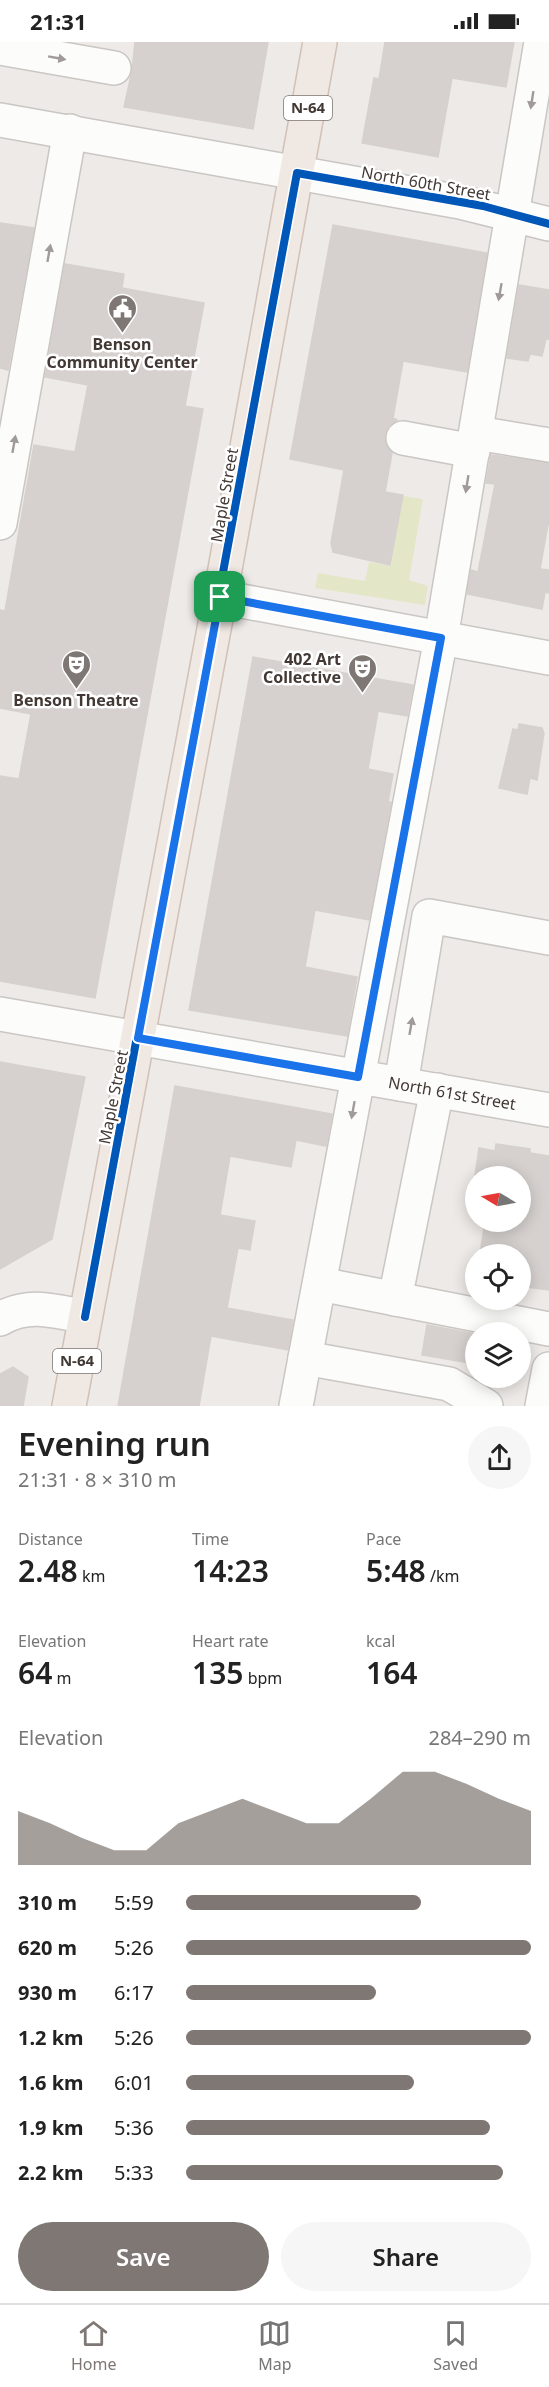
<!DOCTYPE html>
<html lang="en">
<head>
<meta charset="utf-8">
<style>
  :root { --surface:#fff; --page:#f6f6f6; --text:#222; --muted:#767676; --line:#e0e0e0; --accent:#7f7773 }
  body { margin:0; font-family:"Noto Sans",sans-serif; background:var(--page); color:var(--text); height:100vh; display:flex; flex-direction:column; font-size:22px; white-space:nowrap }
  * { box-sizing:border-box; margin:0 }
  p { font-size:20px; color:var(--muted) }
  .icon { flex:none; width:33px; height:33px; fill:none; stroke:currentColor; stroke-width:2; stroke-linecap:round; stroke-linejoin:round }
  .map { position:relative; height:1364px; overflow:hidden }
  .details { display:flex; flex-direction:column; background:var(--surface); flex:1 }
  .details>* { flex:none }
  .needle { width:39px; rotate:280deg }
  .fabs { position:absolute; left:465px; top:1124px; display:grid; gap:12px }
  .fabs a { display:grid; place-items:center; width:66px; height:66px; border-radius:50%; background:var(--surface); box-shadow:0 3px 15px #0003; font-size:30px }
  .pin { position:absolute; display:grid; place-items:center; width:51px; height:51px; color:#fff; margin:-26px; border-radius:12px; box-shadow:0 3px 9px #0006 }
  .round { display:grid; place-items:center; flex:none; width:63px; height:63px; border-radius:32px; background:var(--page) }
  .overview { display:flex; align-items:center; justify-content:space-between; height:102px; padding:0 18px }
  h1 { font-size:33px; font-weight:600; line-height:45px }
  .figures { display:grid; grid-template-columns:repeat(3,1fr); gap:9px; height:102px; padding:6px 18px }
  .figures div { display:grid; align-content:center }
  .figures b { font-size:30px; font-weight:600 }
  .figures small { font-size:16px; font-weight:400 }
  .figures p { font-size:16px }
  .chart { height:168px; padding:12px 18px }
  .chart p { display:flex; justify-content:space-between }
  .chart svg { width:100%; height:108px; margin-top:6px; fill:var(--accent); opacity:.7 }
  .primary-button { display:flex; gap:12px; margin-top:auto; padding:12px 18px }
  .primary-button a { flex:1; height:69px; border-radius:36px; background:var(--accent); color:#fff; font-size:24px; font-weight:600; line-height:69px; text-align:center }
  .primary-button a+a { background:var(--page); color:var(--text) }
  ul { padding:0 18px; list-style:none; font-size:20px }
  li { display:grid; grid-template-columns:96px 72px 1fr; align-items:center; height:45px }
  li i { height:15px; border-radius:8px; background:var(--accent) }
  .status { display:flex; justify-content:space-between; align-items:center; height:42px; padding:0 30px; background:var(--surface); direction:ltr }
  .status svg { height:16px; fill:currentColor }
  .menu { display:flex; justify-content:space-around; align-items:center; height:84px; border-top:2px solid var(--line); background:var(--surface); font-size:16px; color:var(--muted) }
  .menu a { display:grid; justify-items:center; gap:3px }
  .menu .active { color:var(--accent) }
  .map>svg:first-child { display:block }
  .green { fill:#e3e7c8 }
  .building { fill:#d6d1ce; stroke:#d6d1cd; stroke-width:1.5 }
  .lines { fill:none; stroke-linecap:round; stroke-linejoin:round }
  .minor-casing { stroke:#cac6c3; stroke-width:36 }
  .major-casing { stroke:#d0c1b6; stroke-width:36 }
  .minor { stroke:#fcfcfb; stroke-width:33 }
  .major { stroke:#f0e8e3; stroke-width:33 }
  .cycleway-casing { stroke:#fff; stroke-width:11 }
  .cycleway { stroke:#0057b8; stroke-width:8 }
  .oneway { fill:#a09a98 }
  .route-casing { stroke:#fff; stroke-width:12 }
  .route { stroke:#1a73e8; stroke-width:8 }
  .labels { text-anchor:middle; stroke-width:5; stroke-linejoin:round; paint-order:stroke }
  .shield { fill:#fff; stroke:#7b7471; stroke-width:1.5 }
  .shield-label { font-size:15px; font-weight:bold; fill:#433934 }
  .street-label { font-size:16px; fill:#433934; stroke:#fff }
  .poi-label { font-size:16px; font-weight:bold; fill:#433934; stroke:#fff }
</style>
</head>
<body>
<div class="status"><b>21:31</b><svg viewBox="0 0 49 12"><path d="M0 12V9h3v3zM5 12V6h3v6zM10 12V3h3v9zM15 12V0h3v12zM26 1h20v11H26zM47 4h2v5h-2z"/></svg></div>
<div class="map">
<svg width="549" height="1364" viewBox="0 0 549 1364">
  <rect width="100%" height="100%" fill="#eeeae7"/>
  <path class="green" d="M403 454 423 457 409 538 428 544 425 563 315 546 318 531 365 539 369 520 391 524Z"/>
  <path class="building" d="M135 0H268L253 87 124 65 132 29Z
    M385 0H514L506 45 452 36 438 115 362 101 374 36 379 37Z
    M0 181 34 186 8 328 0 326Z
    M333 183 487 211 467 330 403 319 393 376 397 378 388 384 385 393 386 403 392 411 385 450 403 453 390 523 333 510 331 501 344 428 290 417Z
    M65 222 124 232 122 246 204 261 185 364 203 367 95 956 0 939V734L19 737 31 672 0 666V568L5 569 34 403 75 410 88 343 45 335Z
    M519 243 549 248V297H546L542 314 530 312 528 319 507 316Z
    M491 413 549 421V477L540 527 549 528V551L545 550 542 567 467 552 471 528 478 530 495 442 486 441Z
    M253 615 413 643 407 674 378 669 368 727 393 732 388 760H391L369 878 315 868 305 925 357 935 347 994 189 968Z
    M519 682 542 686 544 691 537 738 530 736 527 752 499 746 513 687 518 688Z
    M0 1020 85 1035 52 1197 0 1227Z
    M175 1044 332 1072 326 1104 296 1098 291 1125 230 1114 220 1173 255 1179 250 1208 238 1206 227 1266 293 1278 288 1308 211 1294 199 1364H118Z
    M496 1102 530 1107V1111L549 1114V1248L520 1244V1212H480L485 1179H520V1134H475L479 1106 495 1109Z
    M427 1283 476 1292V1322L422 1313Z
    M13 1325 28 1335 23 1364H0V1332Z"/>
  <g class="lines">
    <defs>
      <g id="minor">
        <path d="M0 6 114 26"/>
        <path d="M0 78 460 160 549 182"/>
        <path d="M476 391 549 403"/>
        <path d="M403 396 473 409"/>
        <path d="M0 481 70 89"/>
        <path d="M220 555 549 616"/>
        <path id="s1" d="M0 972 549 1068"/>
        <path d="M401 1042 429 874 549 896"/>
        <path d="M320 1242 549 1287"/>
        <path d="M395 1257 437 1048"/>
        <path d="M0 1277C28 1260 56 1269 85 1275"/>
        <path d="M305 1316 449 1342 486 1364"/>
        <path d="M296 1364 441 596 541 0"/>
        <path d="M542 1364 549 1327"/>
      </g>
      <path id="major" d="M69 1364 220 555 320 0"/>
    </defs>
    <use href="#minor" class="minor-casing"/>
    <use href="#major" class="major-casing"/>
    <use href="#minor" class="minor"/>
    <use href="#major" class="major"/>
    <defs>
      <path id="cycleway" d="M85 1275 297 131 483 164 549 182"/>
    </defs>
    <use href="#cycleway" class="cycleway-casing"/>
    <use href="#cycleway" class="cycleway"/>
  </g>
  <defs><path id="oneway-solid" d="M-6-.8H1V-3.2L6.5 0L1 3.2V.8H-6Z" transform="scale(1.5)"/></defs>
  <g class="oneway">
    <use href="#oneway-solid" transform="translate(57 16) rotate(10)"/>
    <use href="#oneway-solid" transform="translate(532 58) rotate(99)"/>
    <use href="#oneway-solid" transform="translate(49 211) rotate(-80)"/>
    <use href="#oneway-solid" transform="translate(500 250) rotate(100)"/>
    <use href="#oneway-solid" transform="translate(14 402) rotate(-80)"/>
    <use href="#oneway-solid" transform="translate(467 442) rotate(99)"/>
    <use href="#oneway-solid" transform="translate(411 984) rotate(-80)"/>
    <use href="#oneway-solid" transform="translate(353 1068) rotate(100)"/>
  </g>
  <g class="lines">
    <defs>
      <path id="route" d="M220 555 441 596 358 1035 138 996Z"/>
    </defs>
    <use href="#route" class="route-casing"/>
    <use href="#route" class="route"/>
  </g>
  <defs>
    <symbol id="civic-pin" viewBox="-11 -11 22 30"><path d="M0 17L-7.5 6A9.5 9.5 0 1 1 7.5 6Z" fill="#7f7773" stroke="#fff"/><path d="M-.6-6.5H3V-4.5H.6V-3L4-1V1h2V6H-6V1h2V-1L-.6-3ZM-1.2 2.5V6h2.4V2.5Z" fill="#fff"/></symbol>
    <symbol id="theatre-pin" viewBox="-11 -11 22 30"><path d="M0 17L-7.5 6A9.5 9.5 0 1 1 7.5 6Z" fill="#7f7773" stroke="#fff"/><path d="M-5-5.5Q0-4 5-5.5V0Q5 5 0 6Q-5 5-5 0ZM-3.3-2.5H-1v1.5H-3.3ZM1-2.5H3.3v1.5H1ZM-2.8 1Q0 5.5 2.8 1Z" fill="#fff"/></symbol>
  </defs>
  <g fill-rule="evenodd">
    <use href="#civic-pin" x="106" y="250" width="33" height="45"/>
    <use href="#theatre-pin" x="60" y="606" width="33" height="45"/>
    <use href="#theatre-pin" x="346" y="610" width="33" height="45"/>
  </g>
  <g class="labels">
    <g class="shield">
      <rect x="284" y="54" width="48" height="24" rx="4.5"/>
      <rect x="53" y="1307" width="48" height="24" rx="4.5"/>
    </g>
    <g class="shield-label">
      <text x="308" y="71">N-64</text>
      <text x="77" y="1324">N-64</text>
    </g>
    <g class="street-label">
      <text transform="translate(426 141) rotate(10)" y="6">North 60th Street</text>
      <text transform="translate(224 453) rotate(-80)" y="6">Maple Street</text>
      <text dy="6" stroke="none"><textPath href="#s1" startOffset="459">North 61st Street</textPath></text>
      <text transform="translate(113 1055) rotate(-79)" y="6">Maple Street</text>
    </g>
    <g class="poi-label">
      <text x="122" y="308">Benson<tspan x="122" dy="18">Community Center</tspan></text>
      <text x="341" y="623" text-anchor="end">402 Art<tspan x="341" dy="18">Collective</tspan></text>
      <text x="76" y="664">Benson Theatre</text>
    </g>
  </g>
</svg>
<div class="fabs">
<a><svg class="needle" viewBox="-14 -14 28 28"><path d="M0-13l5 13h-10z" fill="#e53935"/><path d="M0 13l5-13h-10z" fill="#767676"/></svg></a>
<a><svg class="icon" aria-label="locate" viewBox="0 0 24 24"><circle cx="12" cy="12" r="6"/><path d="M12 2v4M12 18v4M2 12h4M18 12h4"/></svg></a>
<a><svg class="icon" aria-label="layers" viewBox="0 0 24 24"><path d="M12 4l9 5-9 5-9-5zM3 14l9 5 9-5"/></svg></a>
</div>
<div class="pin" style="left:220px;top:555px;background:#1e9e55"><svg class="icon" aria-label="arrive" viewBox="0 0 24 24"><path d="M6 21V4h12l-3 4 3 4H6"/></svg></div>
</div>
<section class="details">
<div class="overview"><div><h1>Evening run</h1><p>21:31 · 8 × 310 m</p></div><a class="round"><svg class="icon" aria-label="share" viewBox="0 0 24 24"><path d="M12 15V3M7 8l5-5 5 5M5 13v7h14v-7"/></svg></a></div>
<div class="figures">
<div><p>Distance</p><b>2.48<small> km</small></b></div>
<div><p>Time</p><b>14:23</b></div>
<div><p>Pace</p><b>5:48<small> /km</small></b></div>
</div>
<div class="figures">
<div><p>Elevation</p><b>64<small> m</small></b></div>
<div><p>Heart rate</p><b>135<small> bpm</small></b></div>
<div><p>kcal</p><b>164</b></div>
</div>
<div class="chart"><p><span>Elevation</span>284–290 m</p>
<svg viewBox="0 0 160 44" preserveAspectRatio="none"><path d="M0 44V22L10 27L20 33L30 38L40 38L50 27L60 22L70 17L80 22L90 27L100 27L110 17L120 6L130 6L140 11L150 17L160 22V44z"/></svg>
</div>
<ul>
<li><b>310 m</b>5:59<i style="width:68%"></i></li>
<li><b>620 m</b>5:26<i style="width:100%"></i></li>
<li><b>930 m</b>6:17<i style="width:55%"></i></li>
<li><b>1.2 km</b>5:26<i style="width:100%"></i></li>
<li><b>1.6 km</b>6:01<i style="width:66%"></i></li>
<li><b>1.9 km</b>5:36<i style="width:88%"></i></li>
<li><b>2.2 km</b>5:33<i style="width:92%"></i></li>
</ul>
<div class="primary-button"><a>Save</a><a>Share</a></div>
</section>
<nav class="menu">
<a class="active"><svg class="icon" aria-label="home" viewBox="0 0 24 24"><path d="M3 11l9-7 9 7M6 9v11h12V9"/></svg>Home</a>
<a><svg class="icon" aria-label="map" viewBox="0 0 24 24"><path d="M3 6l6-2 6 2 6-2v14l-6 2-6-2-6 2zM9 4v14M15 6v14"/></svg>Map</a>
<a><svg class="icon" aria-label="saved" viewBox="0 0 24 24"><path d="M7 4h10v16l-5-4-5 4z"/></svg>Saved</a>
</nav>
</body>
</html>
